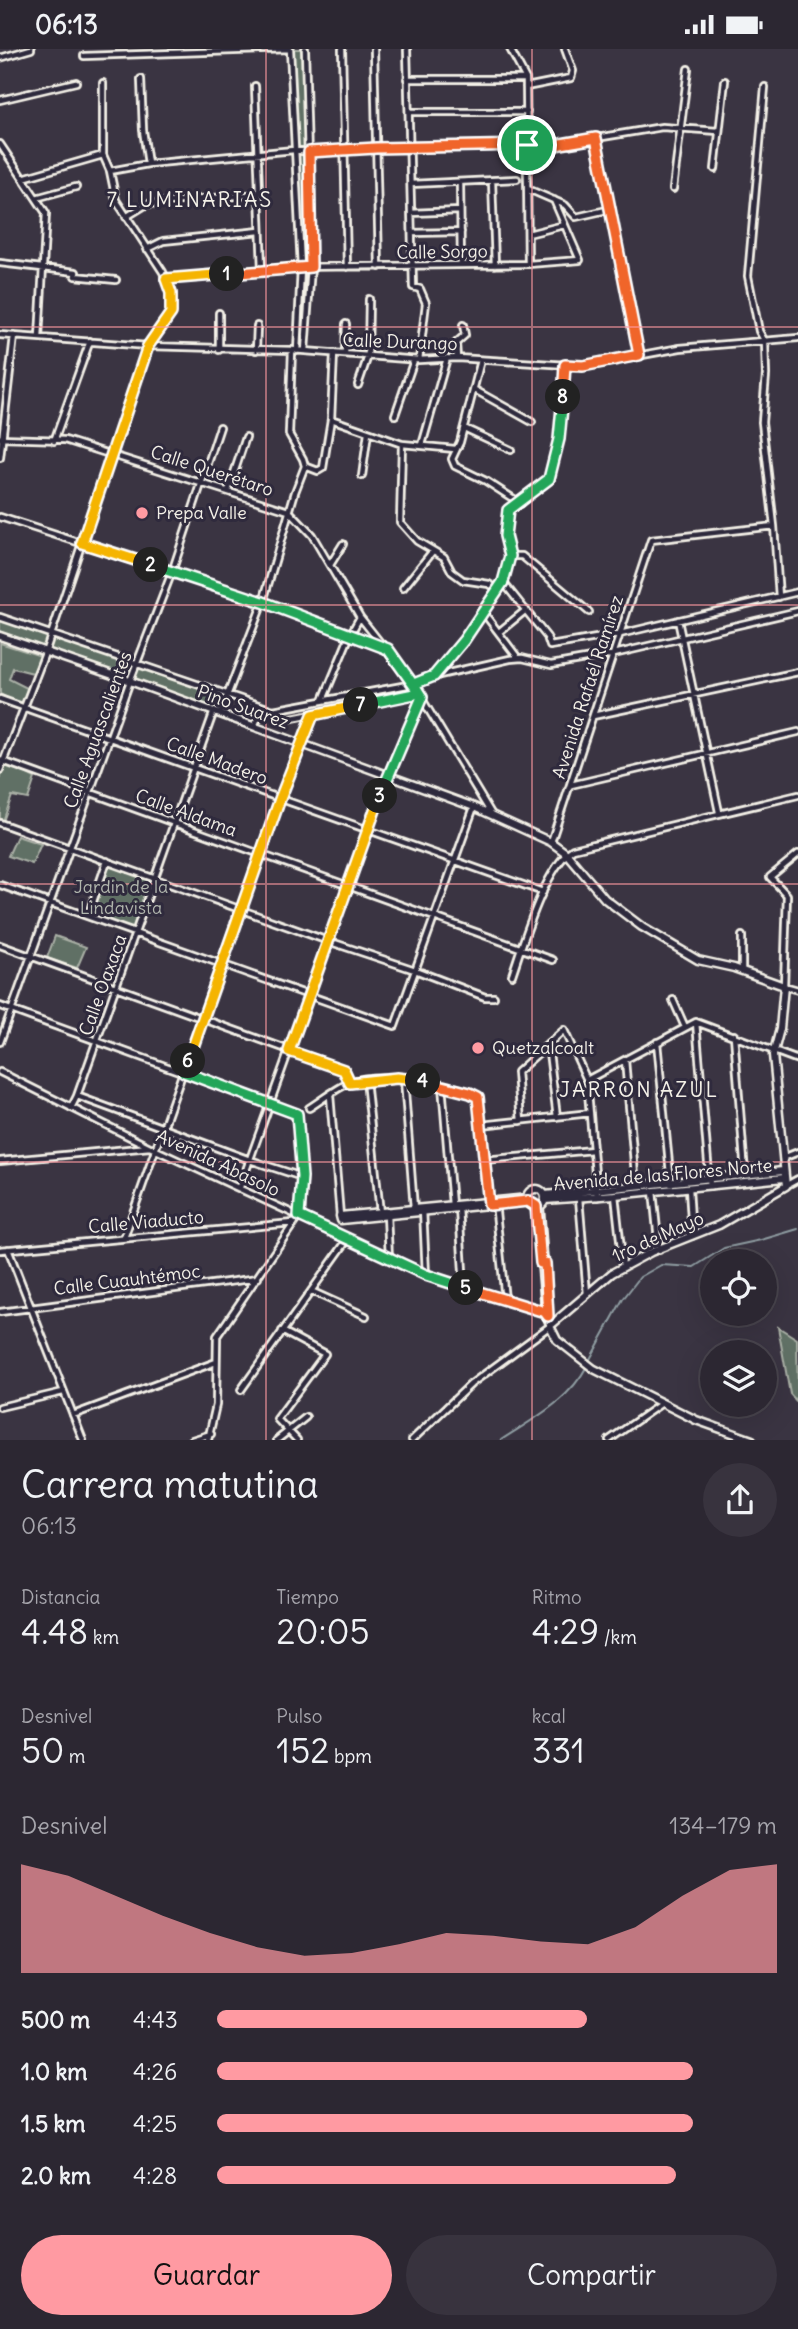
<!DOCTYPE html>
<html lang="es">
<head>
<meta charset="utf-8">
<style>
  :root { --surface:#2c2732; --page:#38333e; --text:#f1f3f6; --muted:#a6a5ac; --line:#48444d; --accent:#ff9aa2 }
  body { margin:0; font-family:Delius,sans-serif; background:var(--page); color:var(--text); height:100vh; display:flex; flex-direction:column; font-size:26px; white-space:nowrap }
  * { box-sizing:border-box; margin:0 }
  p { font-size:23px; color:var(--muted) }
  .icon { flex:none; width:38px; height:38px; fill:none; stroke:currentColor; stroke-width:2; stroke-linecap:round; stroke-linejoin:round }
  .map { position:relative; height:1391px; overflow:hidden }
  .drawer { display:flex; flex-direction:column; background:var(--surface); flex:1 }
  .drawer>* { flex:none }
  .buttons { position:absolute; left:700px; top:1200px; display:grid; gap:14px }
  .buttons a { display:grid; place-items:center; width:77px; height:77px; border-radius:50%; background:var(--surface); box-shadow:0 7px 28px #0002,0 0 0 2px var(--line); font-size:35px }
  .pin { position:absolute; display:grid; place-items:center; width:60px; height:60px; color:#fff; margin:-30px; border:4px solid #fff; border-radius:50%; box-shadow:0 2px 7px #0007 }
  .km { position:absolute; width:35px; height:35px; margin:-18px; border-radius:50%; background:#222; color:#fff; font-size:19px; line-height:35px; text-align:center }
  .round { display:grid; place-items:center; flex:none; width:74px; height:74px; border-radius:37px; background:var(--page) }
  .summary { display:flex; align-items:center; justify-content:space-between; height:119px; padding:0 21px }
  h1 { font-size:38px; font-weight:600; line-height:52px }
  .figures { display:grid; grid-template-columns:repeat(3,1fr); gap:10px; height:119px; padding:7px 21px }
  .figures div { display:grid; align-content:center }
  .figures b { font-size:35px; font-weight:600 }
  .figures small { font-size:19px; font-weight:400 }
  .figures p { font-size:19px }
  .chart { height:196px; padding:14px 21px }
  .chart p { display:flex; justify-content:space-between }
  .chart svg { width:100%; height:126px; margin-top:7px; fill:var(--accent); opacity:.7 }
  .action { display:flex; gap:14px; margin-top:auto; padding:14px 21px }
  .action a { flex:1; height:80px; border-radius:42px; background:var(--accent); color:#111; font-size:28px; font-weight:600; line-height:80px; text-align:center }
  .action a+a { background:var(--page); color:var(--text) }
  ul { padding:0 21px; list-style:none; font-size:23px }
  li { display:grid; grid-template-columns:112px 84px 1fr; align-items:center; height:52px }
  li i { height:18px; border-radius:9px; background:var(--accent) }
  .status { display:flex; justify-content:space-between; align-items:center; height:49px; padding:0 35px; background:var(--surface); direction:ltr }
  .status svg { height:19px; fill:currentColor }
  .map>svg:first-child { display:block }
  .green { fill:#606f65; stroke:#aab0a6; stroke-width:2 }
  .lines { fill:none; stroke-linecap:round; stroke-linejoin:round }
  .stream { stroke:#8f9da2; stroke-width:2 }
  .minor-casing { stroke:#f4f1e8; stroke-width:10 }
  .tertiary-casing { stroke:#f4f1e8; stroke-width:11 }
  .minor { stroke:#2f2a3d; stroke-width:4.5 }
  .tertiary { stroke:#2f2a3d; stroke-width:6 }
  .split-1-casing { stroke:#fff; stroke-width:14 }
  .split-2-casing { stroke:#fff; stroke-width:14 }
  .split-3-casing { stroke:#fff; stroke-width:14 }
  .split-4-casing { stroke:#fff; stroke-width:14 }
  .split-5-casing { stroke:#fff; stroke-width:14 }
  .split-6-casing { stroke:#fff; stroke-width:14 }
  .split-7-casing { stroke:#fff; stroke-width:14 }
  .split-8-casing { stroke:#fff; stroke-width:14 }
  .split-9-casing { stroke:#fff; stroke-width:14 }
  .split-1 { stroke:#f0652b; stroke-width:9 }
  .split-2 { stroke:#f5b400; stroke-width:9 }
  .split-3 { stroke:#22a559; stroke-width:9 }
  .split-4 { stroke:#f5b400; stroke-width:9 }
  .split-5 { stroke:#f0652b; stroke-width:9 }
  .split-6 { stroke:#22a559; stroke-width:9 }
  .split-7 { stroke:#f5b400; stroke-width:9 }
  .split-8 { stroke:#22a559; stroke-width:9 }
  .split-9 { stroke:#f0652b; stroke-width:9 }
  .grid { fill:none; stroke:#ff9aa2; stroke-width:2; stroke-opacity:0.55 }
  .poi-dot { fill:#ff9aa2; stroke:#2f2a3d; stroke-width:2.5 }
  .labels { text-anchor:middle; stroke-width:6; stroke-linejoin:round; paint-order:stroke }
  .street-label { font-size:18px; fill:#f4f1e8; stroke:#2f2a3d }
  .poi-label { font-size:18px; fill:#f4f1e8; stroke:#2f2a3d; text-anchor:start }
  .park-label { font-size:18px; fill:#b1b6ad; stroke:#2f2a3d }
  .quarter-label { font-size:21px; letter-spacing:2px; fill:#f4f1e8; stroke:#2f2a3d }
</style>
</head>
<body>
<div class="status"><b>06:13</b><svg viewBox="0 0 49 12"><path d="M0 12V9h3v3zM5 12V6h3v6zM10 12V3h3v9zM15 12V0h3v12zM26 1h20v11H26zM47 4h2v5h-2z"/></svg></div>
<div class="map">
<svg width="798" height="1391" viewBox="0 0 798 1391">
  <rect width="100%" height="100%" fill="#3a3442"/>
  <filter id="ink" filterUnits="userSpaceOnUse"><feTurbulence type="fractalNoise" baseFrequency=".0143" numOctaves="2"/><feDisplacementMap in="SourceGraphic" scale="14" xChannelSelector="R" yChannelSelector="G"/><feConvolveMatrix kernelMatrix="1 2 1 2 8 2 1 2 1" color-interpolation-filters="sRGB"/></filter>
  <g filter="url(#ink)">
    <path class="green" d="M290 0H305L311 218H301Z
      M0 568 227 646 220 665 0 587Z
      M0 594 41 607 33 624 13 619 9 630 29 640 22 657 0 645Z
      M3 712 35 729 28 750 12 747 2 775 0 774V721Z
      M17 787 41 795 32 815 8 807Z
      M107 812 154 829 136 884 88 867Z
      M55 887 86 898 77 919 47 909Z
      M778 1278 797 1290 798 1354 790 1345Z"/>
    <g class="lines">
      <path class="stream" d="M589 1312 623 1250 640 1228 661 1216 694 1218 724 1199 761 1191 798 1180
        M501 1391C533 1370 569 1352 587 1317"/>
      <defs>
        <path id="minor" d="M290 0 301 218 297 302
          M305 0 311 218 305 302
          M342 0 347 218
          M374 0 379 218
          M407 0 413 238 420 240 426 254 419 311
          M510 0 526 30 528 215
          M84 7 290 0
          M0 9 31 0
          M141 30 143 81 148 115
          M407 30H526
          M255 37 262 221
          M526 38 571 29 573 22 565 0
          M765 38 748 227 759 282 765 293 766 326 762 373 774 477 779 548
          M0 51 76 33
          M409 63H527
          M596 89 639 306
          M0 95 46 164 39 289
          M715 120 725 32
          M110 122 148 115 294 101 309 103 376 99 555 96 662 78 718 82
          M23 129 103 106
          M492 132 495 216
          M460 134 461 216
          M411 135 517 130
          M528 140 565 156 576 168 611 160
          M673 140 688 20
          M36 149 76 138
          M411 164 460 162
          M126 168 147 155 259 145
          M412 184 461 183
          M528 185 564 176
          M147 200 163 192 260 182
          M0 214 76 223 75 227 116 231
          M166 230 296 218 528 215 580 211 554 151
          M0 286 148 297 292 301 419 311 457 309 583 317 680 299 798 289
          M219 301V264
          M256 301 257 277
          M292 301 289 385 303 410 305 417
          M345 305 346 275
          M457 309 456 294 465 286 463 276
          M481 311 460 393 452 410 455 417 486 432 520 454
          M358 336 368 307 369 250
          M475 341 532 373
          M395 366 414 311
          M331 370 402 395 455 400
          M464 379 511 401
          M0 389 65 391 289 462 312 486 360 568 413 635 492 766
          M54 392 90 292
          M402 395 400 473 417 492 444 508 452 523 463 531 489 535 498 540
          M422 396 447 309
          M0 409 14 287
          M305 417 318 422 323 419 331 370 334 304
          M362 427 368 384
          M228 442 246 388
          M0 468 263 553 387 600
          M510 507H522L589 563
          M330 516 343 495
          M503 533 547 588 550 597 620 585 798 543
          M403 539 432 503
          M483 563 518 609
          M0 568 273 661 413 635 434 627 464 591 503 533 510 507 505 487 508 462 549 431 559 390 565 316
          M678 571 719 763
          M499 583 526 561
          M435 627 510 610 522 609 551 616 614 605 798 562
          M0 650 543 843
          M323 651 350 586 360 568
          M220 665 263 553 295 443 305 417
          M593 667 798 623
          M287 670 419 644
          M254 677 263 658
          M0 711 553 911
          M0 721 45 604 148 297 171 264V244L163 223 116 151 110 122 103 106V34
          M571 736 798 683
          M0 774 328 892 415 921 485 948H494
          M551 793 651 491 774 477
          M798 805 770 828 787 846 784 937 798 941
          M0 836 395 977 474 758
          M88 867 107 812
          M742 887V921
          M0 896 344 1021 350 1034
          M512 926C523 894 545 818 573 800L798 746
          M673 951 685 978
          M0 957 297 1065 302 1128 299 1167 217 1287 216 1356 208 1391
          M696 973 710 1137
          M734 986 745 1124
          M0 993 130 632 172 523 220 378
          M657 993 671 1135
          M548 995 557 1068
          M625 1011 636 1137
          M0 1023 156 1101 426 1226 545 1263
          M404 1030 414 1160
          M366 1031 380 1164
          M587 1031 696 973 798 1011
          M442 1036 452 1156
          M330 1046 340 1167
          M77 1047 250 1111 302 1128
          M71 1059 77 1047 214 662
          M309 1059C322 1051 336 1039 351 1033 379 1022 452 1034 478 1048L489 1154
          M521 1072 517 1023 564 981 587 1031 597 1148
          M481 1076 590 1064
          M783 1109 798 1103
          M484 1111 593 1101
          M0 1112 150 1098
          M787 1136 798 1130
          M240 1138 387 728 422 649
          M689 1139 692 1187
          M653 1142 659 1201
          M615 1146 623 1218
          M579 1149 587 1245
          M495 1153 505 1251
          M540 1157 548 1267
          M459 1159 464 1238
          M423 1160 426 1226
          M387 1166 389 1209
          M124 1189 280 749 313 666
          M8 1200 83 1391
          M0 1201 293 1174
          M311 1242 366 1267
          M0 1263 258 1229
          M282 1282 325 1305 277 1370 297 1391
          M241 1341 348 1190
          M0 1358 63 1343
          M73 1366 216 1313
          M192 1391 211 1385
          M277 1391 306 1368
          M412 1391 471 1335 550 1277 545 1263 536 1157
          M609 1391 662 1354"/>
        <path id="tertiary" d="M0 587 130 632 474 758 551 793 566 804 605 850 642 878 698 911 734 919 784 937 780 980 773 1006 786 1137 719 1176 651 1203 612 1224 550 1277 557 1291 594 1320 696 1371 752 1391
          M527 1149a9 9 0 1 1 18 0a9 9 0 1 1-18 0Z
          M545 1146 783 1122
          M528 1149 340 1167 341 1171 528 1152
          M545 1151 615 1146 784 1129"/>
      </defs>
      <use href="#minor" class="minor-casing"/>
      <use href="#tertiary" class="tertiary-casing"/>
      <use href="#minor" class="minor"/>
      <use href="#tertiary" class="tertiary"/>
    </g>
  </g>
  <g class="lines" filter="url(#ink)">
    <defs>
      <path id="split-1" d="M227 225 311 218 309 103 376 99 527 96"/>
      <path id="split-2" d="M151 516 82 494 148 297 171 264V244L166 230 227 225"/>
      <path id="split-3" d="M151 516 263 553 388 600 422 648 380 747"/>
      <path id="split-4" d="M380 747 289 1002 344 1021 350 1034 397 1029 423 1032"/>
      <path id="split-5" d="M423 1032 470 1044 478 1048 489 1156 528 1152 536 1157 541 1214H545L548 1267 545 1263 466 1239"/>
      <path id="split-6" d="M188 1012 184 1023 297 1065 302 1128 299 1167 426 1226 466 1239"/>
      <path id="split-7" d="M188 1012 280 750 313 666 361 656"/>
      <path id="split-8" d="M361 656 419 644 414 635 434 627 464 591 503 533 510 507 505 487 508 461 549 430 559 390 563 348"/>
      <path id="split-9" d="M527 96H555L596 89 639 306 583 317 565 316 563 348"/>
    </defs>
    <use href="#split-1" class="split-1-casing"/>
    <use href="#split-2" class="split-2-casing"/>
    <use href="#split-3" class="split-3-casing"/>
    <use href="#split-4" class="split-4-casing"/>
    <use href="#split-5" class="split-5-casing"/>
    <use href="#split-6" class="split-6-casing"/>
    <use href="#split-7" class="split-7-casing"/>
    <use href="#split-8" class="split-8-casing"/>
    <use href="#split-9" class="split-9-casing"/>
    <use href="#split-1" class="split-1"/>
    <use href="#split-2" class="split-2"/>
    <use href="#split-3" class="split-3"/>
    <use href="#split-4" class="split-4"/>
    <use href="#split-5" class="split-5"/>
    <use href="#split-6" class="split-6"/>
    <use href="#split-7" class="split-7"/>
    <use href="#split-8" class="split-8"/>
    <use href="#split-9" class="split-9"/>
  </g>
  <path class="grid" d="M266 0V1391M532 0V1391M0 278H798M0 556H798M0 835H798M0 1113H798"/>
  <g class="poi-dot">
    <circle cx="142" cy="464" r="7"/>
    <circle cx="478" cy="999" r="7"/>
  </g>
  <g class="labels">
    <g class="street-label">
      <text transform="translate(442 203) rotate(-1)" y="6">Calle Sorgo</text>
      <text transform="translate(400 293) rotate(2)" y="6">Calle Durango</text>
      <text transform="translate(212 422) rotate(18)" y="6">Calle Querétaro</text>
      <text transform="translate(588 638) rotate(-72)" y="6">Avenida Rafaél Ramírez</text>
      <text transform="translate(243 658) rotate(20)" y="6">Pino Suarez</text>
      <text transform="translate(98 681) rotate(-70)" y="6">Calle Aguascalientes</text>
      <text transform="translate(217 712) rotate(20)" y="6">Calle Madero</text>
      <text transform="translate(186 764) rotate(20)" y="6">Calle Aldama</text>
      <text transform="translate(103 936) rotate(-70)" y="6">Calle Oaxaca</text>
      <text transform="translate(218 1114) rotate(25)" y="6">Avenida Abasolo</text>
      <text transform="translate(663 1126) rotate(-5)" y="6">Avenida de las Flores Norte</text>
      <text transform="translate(146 1173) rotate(-5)" y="6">Calle Viaducto</text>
      <text transform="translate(658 1188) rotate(-24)" y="6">1ro de Mayo</text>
      <text transform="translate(127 1231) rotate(-7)" y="6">Calle Cuauhtémoc</text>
    </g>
    <g class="poi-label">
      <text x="156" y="470">Prepa Valle</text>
      <text x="492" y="1005">Quetzalcoalt</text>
    </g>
    <g class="park-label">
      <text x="121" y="844">Jardin de la<tspan x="121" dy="21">Lindavista</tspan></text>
    </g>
    <g class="quarter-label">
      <text x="190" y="158">7 LUMINARIAS</text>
      <text x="639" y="1048">JARRON AZUL</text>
    </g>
  </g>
</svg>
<div class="buttons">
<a><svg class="icon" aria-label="locate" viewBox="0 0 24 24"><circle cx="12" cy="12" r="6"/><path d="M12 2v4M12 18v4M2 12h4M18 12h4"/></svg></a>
<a><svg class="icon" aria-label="layers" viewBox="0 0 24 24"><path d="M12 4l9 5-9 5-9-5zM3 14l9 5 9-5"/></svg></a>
</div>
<div class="pin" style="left:527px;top:96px;background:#1e9e55"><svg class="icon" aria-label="arrive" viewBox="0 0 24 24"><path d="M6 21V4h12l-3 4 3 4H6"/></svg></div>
<b class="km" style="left:227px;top:225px">1</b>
<b class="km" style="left:151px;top:516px">2</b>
<b class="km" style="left:380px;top:747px">3</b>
<b class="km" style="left:423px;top:1032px">4</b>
<b class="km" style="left:466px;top:1239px">5</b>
<b class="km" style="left:188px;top:1012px">6</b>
<b class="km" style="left:361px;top:656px">7</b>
<b class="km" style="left:563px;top:348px">8</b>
</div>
<section class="drawer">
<div class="summary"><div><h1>Carrera matutina</h1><p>06:13</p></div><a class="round"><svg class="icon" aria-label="share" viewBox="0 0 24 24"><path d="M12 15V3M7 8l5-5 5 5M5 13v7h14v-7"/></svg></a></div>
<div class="figures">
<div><p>Distancia</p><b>4.48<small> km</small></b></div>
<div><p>Tiempo</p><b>20:05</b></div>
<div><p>Ritmo</p><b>4:29<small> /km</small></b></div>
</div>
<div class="figures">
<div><p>Desnivel</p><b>50<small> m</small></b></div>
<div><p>Pulso</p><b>152<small> bpm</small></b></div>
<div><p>kcal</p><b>331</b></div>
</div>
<div class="chart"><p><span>Desnivel</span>134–179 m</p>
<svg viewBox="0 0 160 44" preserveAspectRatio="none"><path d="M0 44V6L10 10L20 17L30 24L40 30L50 35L60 38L70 37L80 34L90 30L100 31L110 33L120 34L130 28L140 17L150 8L160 6V44z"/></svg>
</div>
<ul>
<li><b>500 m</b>4:43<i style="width:66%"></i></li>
<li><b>1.0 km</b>4:26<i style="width:85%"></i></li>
<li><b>1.5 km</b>4:25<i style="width:85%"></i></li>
<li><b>2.0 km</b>4:28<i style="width:82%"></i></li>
</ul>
<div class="action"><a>Guardar</a><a>Compartir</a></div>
</section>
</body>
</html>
